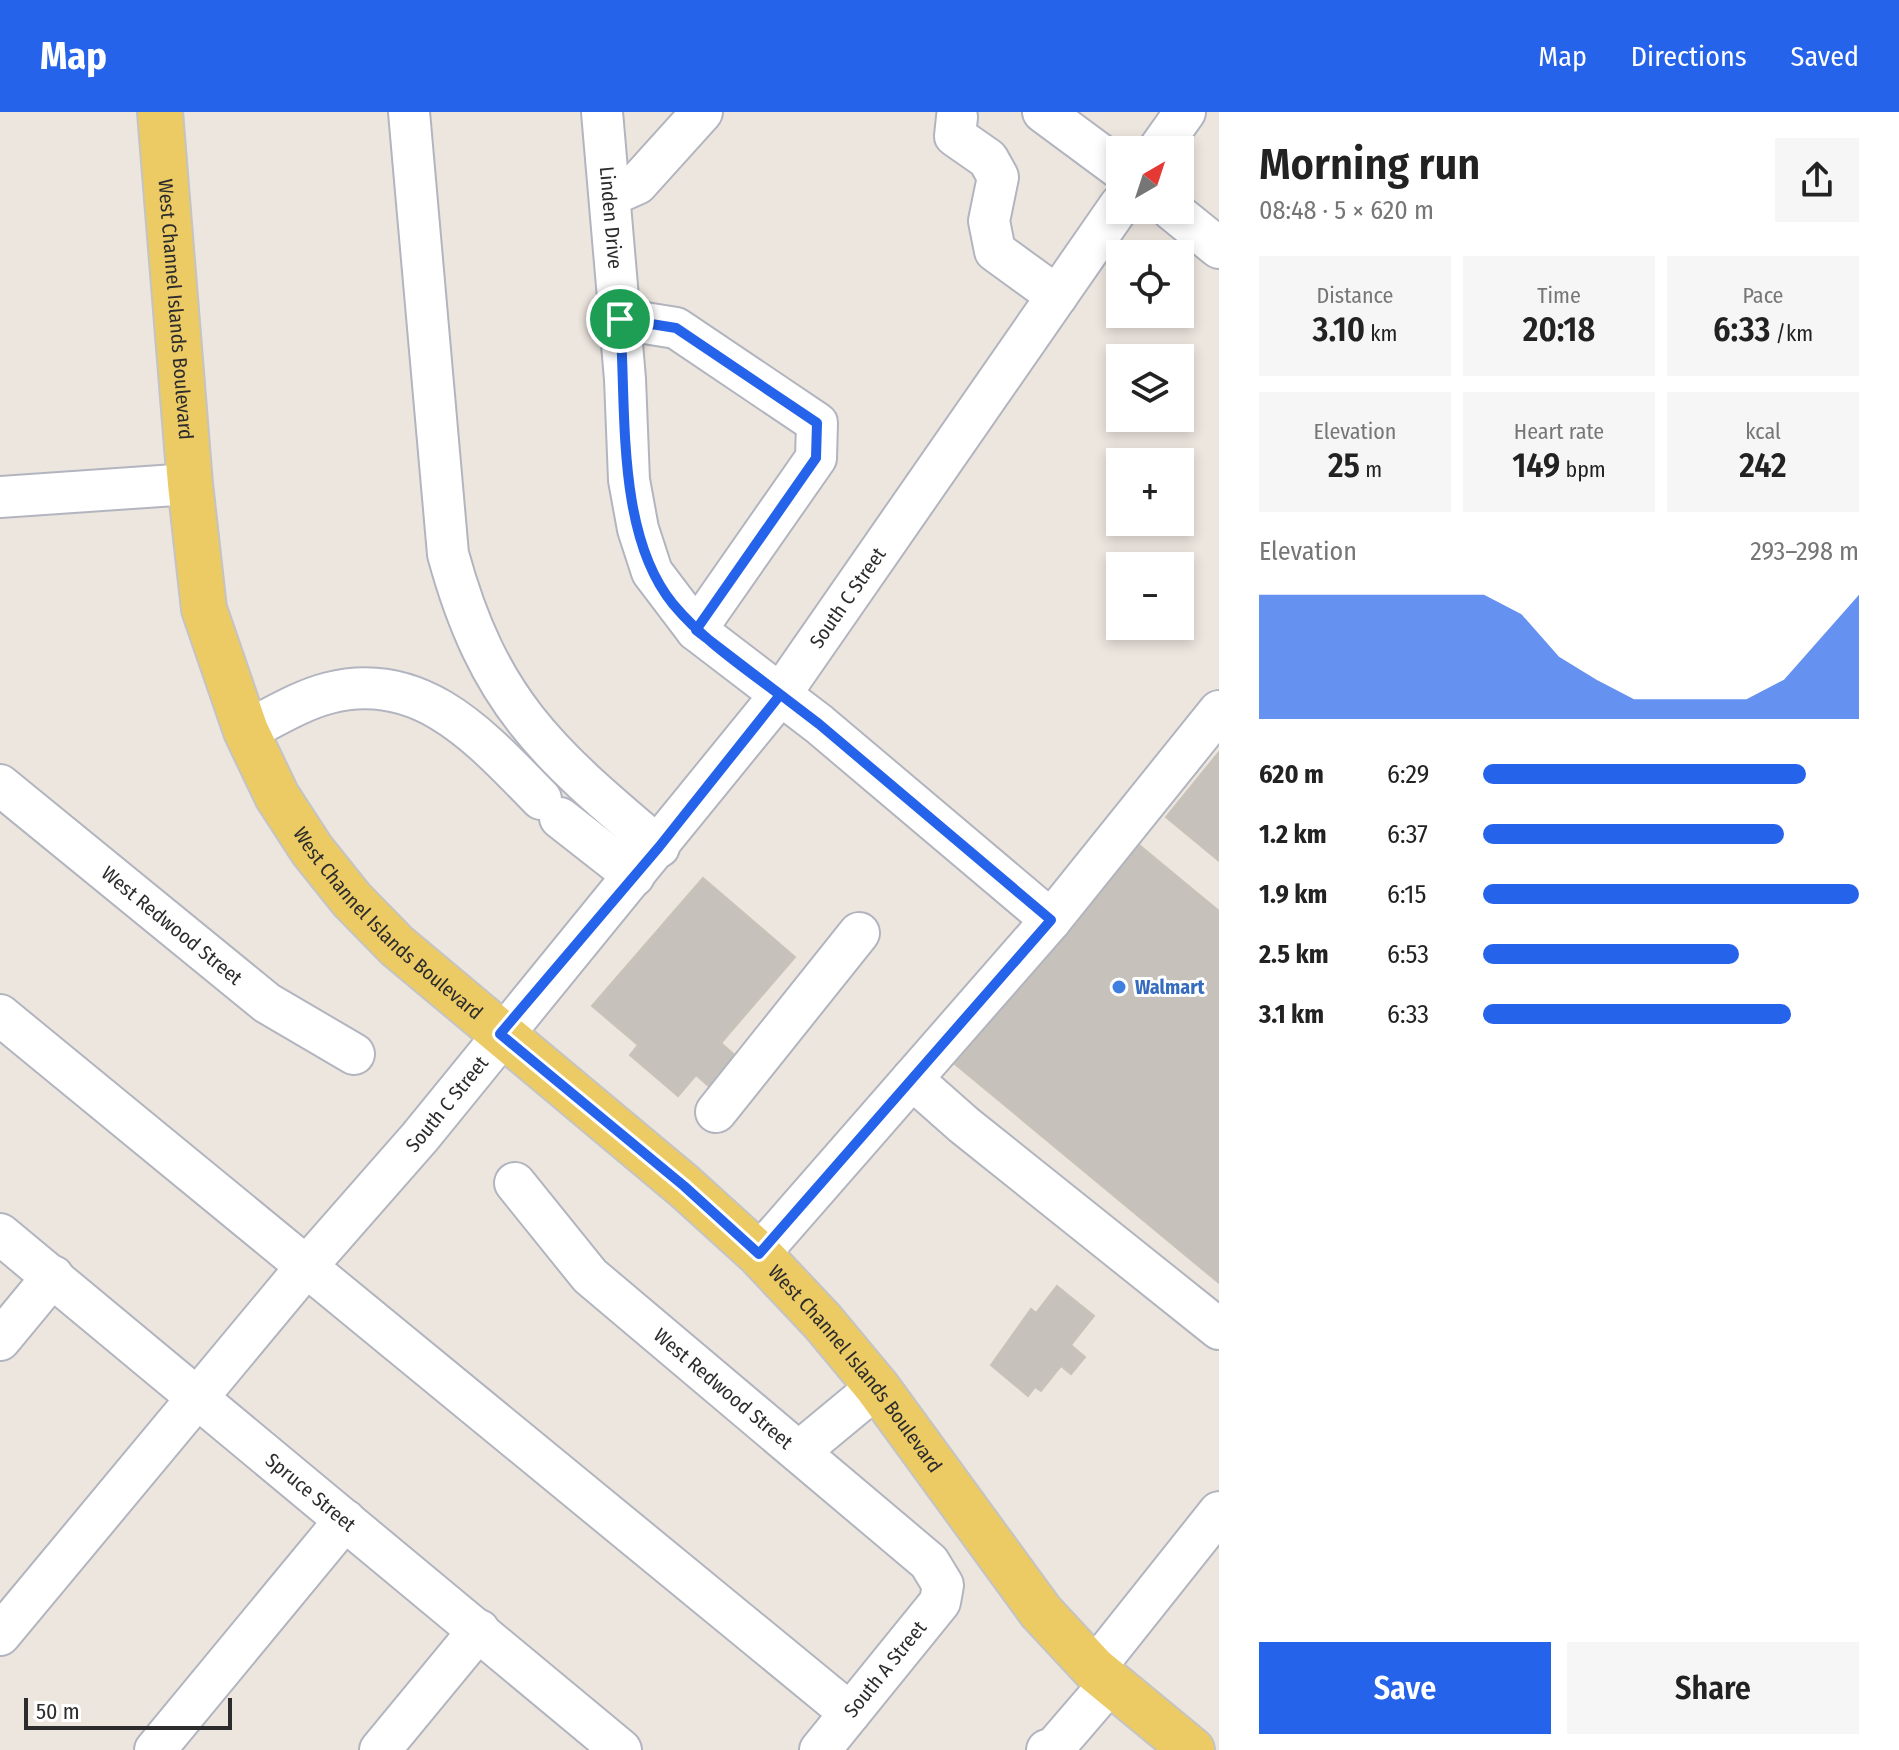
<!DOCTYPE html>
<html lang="en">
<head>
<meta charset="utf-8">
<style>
  :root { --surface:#fff; --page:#f6f6f6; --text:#222; --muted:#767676; --accent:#2563eb }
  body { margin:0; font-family:"Fira Sans Condensed",sans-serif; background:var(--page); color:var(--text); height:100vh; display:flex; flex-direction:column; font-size:30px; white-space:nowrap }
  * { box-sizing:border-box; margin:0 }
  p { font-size:26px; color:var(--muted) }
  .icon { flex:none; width:44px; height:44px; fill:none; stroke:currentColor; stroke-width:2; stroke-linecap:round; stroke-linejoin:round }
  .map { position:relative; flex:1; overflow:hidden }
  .details { display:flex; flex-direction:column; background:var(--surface); width:680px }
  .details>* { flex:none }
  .needle { width:52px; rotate:39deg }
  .tools { position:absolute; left:1106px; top:24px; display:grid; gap:16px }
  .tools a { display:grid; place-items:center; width:88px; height:88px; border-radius:0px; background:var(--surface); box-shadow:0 4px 12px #0003; font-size:40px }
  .scale { position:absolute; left:24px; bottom:20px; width:208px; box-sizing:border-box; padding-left:8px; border:4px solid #2c2c2c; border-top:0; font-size:22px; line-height:28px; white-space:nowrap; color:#2c2c2c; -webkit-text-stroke:6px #fff; paint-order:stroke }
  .pin { position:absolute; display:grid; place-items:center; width:68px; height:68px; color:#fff; margin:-34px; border:4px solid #fff; border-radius:50%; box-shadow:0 2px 8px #0007 }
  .round { display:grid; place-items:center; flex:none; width:84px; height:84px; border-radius:0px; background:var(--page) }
  .headline { display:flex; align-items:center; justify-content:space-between; height:136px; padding:0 40px }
  h1 { font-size:44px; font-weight:600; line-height:60px }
  .metrics { display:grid; grid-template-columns:repeat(3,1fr); gap:12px; height:136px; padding:8px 40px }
  .metrics div { display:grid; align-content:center; border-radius:0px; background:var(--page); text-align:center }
  .metrics b { font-size:34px; font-weight:600 }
  .metrics small { font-size:22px; font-weight:400 }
  .metrics p { font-size:22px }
  .chart { height:224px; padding:16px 40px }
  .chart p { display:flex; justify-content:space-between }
  .chart svg { width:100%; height:144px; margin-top:8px; fill:var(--accent); opacity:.7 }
  .primary-button { display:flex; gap:16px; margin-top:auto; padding:16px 40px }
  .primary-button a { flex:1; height:92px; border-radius:0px; background:var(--accent); color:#fff; font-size:32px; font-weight:600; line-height:92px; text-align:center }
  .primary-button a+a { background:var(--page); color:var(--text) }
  ul { padding:0 40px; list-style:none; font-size:26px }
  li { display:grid; grid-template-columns:128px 96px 1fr; align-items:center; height:60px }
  li i { height:20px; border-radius:10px; background:var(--accent) }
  header { display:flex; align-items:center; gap:48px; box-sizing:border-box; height:112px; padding:0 40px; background:var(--accent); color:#fff }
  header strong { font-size:38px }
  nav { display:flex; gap:44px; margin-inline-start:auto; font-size:28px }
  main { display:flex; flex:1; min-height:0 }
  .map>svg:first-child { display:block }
  .building { fill:#c6c1ba; stroke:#c8c2b8; stroke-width:2 }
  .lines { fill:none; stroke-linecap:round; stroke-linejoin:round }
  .minor-casing { stroke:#b2b5bf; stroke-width:44 }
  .major-casing { stroke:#c4c4c4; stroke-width:48 }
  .minor { stroke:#fff; stroke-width:40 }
  .major { stroke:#ecca64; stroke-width:44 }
  .route-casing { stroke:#fff; stroke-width:16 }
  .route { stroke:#2563eb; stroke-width:10 }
  .shop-dot { fill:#3f7fe0; stroke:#fff; stroke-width:3 }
  .labels { text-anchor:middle; stroke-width:6; stroke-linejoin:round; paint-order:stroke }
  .street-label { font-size:20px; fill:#2c2c2c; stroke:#fff }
  .shop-label { font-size:20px; font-weight:bold; fill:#366cbe; stroke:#fff; text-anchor:start }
</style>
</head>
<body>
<header>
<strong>Map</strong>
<nav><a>Map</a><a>Directions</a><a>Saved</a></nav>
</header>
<main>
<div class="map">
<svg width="1219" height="1638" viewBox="0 0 1219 1638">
  <rect width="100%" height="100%" fill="#ede6df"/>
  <path class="building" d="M1219 640V749L1166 705Z
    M1138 732 1219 799V1171L955 952Z
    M703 766 795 845 721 931 738 946 712 977 696 963 678 984 630 943 638 933 592 894Z
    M1057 1174 1094 1204 1071 1233 1085 1245 1071 1262 1061 1254 1041 1279 1035 1275 1028 1284 991 1253 1031 1197 1036 1201Z"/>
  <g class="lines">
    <defs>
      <g id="minor">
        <path d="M409 0 448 442C488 589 546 640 659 735"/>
        <path id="s1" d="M602 0 625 267 629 368 638 417 652 460 696 518 819 612 1051 808 1219 599"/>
        <path d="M1043 0 1120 57"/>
        <path d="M957 5 955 24 988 47 998 65 989 109 995 139 1057 184"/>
        <path d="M1158 38 1185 0"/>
        <path d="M610 84 637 72 702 0"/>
        <path d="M1172 98 1219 136"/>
        <path d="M620 207 676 216 817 311 816 346 696 518"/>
        <path d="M0 385 190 372"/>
        <path d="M246 619C272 606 301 588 329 581 422 557 482 627 541 687"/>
        <path id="s2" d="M0 673 267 891 354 942"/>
        <path d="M560 706 634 764"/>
        <path d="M0 903 850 1601"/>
        <path d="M912 967 964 1013 1219 1217"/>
        <path d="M716 1000 859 821"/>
        <path id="s3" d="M515 1071 590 1164 929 1450 943 1473 940 1490 820 1638"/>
        <path id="s4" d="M0 1122 621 1638"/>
        <path d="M759 1142 1051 808"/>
        <path d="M0 1228 53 1164"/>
        <path d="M801 1338 877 1275"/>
        <path id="s5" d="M0 1523 306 1155 420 1025 780 583 1120 93"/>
        <path d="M1094 1557 1219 1400"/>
        <path d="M155 1638 345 1408"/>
        <path d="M380 1638 479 1518"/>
        <path d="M1047 1638 1054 1636 1110 1571"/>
      </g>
      <g id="major">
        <path id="s6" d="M160 0 190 372 204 497 246 619 277 684 312 738 352 788 397 834 684 1074 759 1142 823 1210 877 1275 1041 1500 1094 1557 1192 1638"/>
      </g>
    </defs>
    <use href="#minor" class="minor-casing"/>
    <use href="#major" class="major-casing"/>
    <use href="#minor" class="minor"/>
    <use href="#major" class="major"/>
  </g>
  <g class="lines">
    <defs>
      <path id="route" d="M620 207C627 294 615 421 673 492 703 528 743 555 780 583L659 735 500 922 684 1074 759 1142 1051 808 819 612 696 518 816 346 817 311 676 216 620 207"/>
    </defs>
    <use href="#route" class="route-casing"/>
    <use href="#route" class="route"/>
  </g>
  <circle class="shop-dot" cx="1119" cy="875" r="8"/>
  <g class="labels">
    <g class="street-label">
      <text dy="7" stroke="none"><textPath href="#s1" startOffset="106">Linden Drive</textPath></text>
      <text dy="7" stroke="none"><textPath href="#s6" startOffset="198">West Channel Islands Boulevard</textPath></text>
      <text dy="7" stroke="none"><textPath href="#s5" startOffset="1340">South C Street</textPath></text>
      <text dy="7" stroke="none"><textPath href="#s6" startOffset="870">West Channel Islands Boulevard</textPath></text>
      <text dy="7" stroke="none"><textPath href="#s2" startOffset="222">West Redwood Street</textPath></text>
      <text dy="7" stroke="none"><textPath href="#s5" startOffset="694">South C Street</textPath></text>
      <text dy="7" stroke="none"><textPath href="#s6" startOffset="1518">West Channel Islands Boulevard</textPath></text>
      <text dy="7" stroke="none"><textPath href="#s3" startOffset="294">West Redwood Street</textPath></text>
      <text dy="7" stroke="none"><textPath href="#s4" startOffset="404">Spruce Street</textPath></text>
      <text transform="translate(885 1557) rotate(-51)" y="7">South A Street</text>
    </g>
    <g class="shop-label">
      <text x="1135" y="882">Walmart</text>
    </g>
  </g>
</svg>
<div class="tools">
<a><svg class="needle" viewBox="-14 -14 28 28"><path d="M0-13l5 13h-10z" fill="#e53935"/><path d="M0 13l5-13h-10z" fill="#767676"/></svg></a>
<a><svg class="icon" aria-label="locate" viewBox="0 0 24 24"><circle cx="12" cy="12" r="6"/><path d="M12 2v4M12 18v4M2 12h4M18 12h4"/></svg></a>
<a><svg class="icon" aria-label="layers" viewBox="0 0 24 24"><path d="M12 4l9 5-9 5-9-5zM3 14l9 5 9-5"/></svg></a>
<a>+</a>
<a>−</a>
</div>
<div class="scale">50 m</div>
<div class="pin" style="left:620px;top:207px;background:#1e9e55"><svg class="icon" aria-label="arrive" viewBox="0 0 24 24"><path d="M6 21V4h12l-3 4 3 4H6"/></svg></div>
</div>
<section class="details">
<div class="headline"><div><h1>Morning run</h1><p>08:48 · 5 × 620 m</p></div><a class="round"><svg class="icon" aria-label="share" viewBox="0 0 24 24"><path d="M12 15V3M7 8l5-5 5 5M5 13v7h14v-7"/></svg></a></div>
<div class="metrics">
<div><p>Distance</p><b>3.10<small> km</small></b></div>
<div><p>Time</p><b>20:18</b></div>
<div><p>Pace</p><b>6:33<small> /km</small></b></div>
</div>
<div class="metrics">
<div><p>Elevation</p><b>25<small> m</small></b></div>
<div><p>Heart rate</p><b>149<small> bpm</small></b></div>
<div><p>kcal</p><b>242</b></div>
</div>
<div class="chart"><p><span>Elevation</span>293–298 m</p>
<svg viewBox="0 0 160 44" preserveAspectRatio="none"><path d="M0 44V6L10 6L20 6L30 6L40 6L50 6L60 6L70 12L80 25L90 32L100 38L110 38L120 38L130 38L140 32L150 19L160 6V44z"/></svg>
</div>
<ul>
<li><b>620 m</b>6:29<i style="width:86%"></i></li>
<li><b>1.2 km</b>6:37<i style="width:80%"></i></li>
<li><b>1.9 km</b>6:15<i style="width:100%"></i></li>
<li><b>2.5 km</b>6:53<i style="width:68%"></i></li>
<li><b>3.1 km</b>6:33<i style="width:82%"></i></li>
</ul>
<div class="primary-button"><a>Save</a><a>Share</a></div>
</section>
</main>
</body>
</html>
